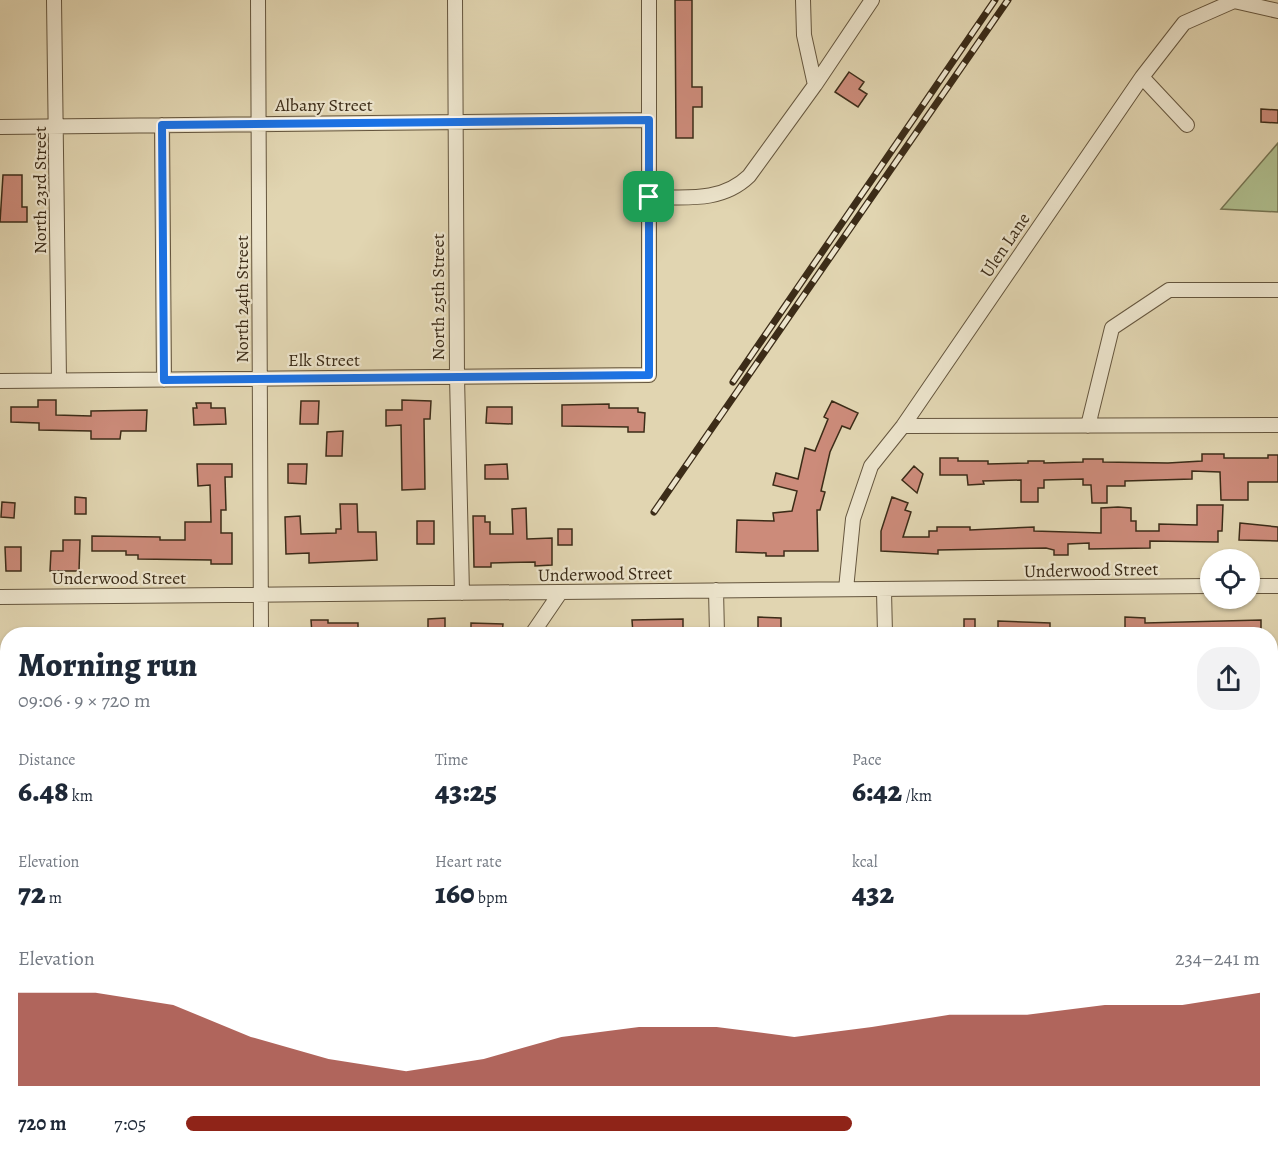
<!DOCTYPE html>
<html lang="en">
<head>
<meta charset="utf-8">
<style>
  :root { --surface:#fff; --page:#f2f2f3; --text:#1f2937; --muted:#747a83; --accent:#8f2418 }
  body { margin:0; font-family:Alegreya,serif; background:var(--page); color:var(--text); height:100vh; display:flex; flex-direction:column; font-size:22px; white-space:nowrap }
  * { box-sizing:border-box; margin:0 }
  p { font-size:20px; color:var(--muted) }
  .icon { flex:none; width:33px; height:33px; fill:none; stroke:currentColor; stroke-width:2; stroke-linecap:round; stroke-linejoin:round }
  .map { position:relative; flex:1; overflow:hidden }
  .details { position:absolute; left:0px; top:627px; width:1278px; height:532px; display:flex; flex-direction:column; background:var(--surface); border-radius:24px 24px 0 0; box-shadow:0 2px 4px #0004 }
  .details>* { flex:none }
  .buttons { position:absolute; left:1200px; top:549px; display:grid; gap:12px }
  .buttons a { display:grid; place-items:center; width:60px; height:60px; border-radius:50%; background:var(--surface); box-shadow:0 2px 4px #0004; font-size:30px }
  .pin { position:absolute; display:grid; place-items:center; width:51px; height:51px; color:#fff; margin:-26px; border-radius:12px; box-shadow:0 3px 9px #0006 }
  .round { display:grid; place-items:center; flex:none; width:63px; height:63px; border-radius:24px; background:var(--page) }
  .head { display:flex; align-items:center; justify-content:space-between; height:102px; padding:0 18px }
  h1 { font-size:33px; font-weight:800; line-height:45px }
  .figures { display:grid; grid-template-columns:repeat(3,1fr); gap:9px; height:102px; padding:6px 18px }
  .figures div { display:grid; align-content:center }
  .figures b { font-size:30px; font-weight:800 }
  .figures small { font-size:16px; font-weight:400 }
  .figures p { font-size:16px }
  .chart { height:168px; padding:12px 18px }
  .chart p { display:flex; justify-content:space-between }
  .chart svg { width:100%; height:108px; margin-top:6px; fill:var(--accent); opacity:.7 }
  ul { padding:0 18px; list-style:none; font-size:20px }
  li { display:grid; grid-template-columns:96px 72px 1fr; align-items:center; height:45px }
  li i { height:15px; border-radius:8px; background:var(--accent) }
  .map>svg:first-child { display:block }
  .green { fill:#afbe8e; stroke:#767553; stroke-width:1.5 }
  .building { fill:#cc8b7a; stroke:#3c2c18; stroke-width:1.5 }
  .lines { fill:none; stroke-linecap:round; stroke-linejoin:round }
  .minor-casing { stroke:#65563e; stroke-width:16 }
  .minor { stroke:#ece4cc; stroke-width:14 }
  .rail-casing { stroke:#3c2c18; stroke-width:7 }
  .rail { stroke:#ece4cc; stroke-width:4.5; stroke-dasharray:14; stroke-linecap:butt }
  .route-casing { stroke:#fff; stroke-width:12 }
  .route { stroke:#1a73e8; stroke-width:8 }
  .labels { text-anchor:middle; stroke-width:4.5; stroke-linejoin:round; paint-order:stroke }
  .street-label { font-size:18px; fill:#3c2c18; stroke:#ece4cc }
</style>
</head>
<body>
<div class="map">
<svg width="1278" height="1159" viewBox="0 0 1278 1159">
  <rect width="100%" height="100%" fill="#e1d5b1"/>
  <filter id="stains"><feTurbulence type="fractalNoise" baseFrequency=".00333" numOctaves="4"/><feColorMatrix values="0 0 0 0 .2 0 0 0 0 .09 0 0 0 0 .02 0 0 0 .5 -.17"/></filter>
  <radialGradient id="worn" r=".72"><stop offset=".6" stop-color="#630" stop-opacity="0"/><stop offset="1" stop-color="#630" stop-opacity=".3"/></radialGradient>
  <path class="green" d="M1278 143V212L1221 209Z"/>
  <path class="building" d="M675 0H692V87H702V107H693V138H676Z
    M849 72 864 82 859 89 867 94 858 107 835 92Z
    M1261 109 1278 110V123L1261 122Z
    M3 175H22V207H27V222H0Z
    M38 400H56V415L91 416V411L147 410 146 431H121L120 439H91V431L39 430V423L11 422V407H38Z
    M402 400 431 401 430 419H424L425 489 402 490 401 425 386 426V410H402Z
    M301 401H319L318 424H300Z
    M832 401 858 413 850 429 842 426 830 452 821 491 825 492 820 510H817L818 551H784V556H766V553L736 552 737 520 774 521 773 513 792 511 797 491 773 485 776 473 798 479 805 448 815 451 828 419 824 417Z
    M196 403H211V408H225L226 424 194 425 193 408H197Z
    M609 404V408H638V412L645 413 644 432H628V427L562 426V405Z
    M487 407H512V424L486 423Z
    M343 431 342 456H326L327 432Z
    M1202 454H1224V458H1268V455H1278V482H1248V500H1221L1220 472 1192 471V479L1125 481V486H1107V503H1092L1091 485H1083V479L1044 480V488H1038V502H1021V480L983 481 984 484 968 485 967 475H940V458H958V461H988V464L1028 463V461H1044V463L1083 462V459H1103V462L1168 463 1202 461Z
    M197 464H232V477H225L226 510H221V533H232V564H211V560L138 559V555H126V551H92V536L160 537V540H185V522H211L210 485 198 486Z
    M288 464H307L306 484 288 483Z
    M507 464 508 479H485V465Z
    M914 466 923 474 917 493 902 480Z
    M75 497 86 498V514H75Z
    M892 497 908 503 905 510 911 512 903 537H929V531H937V527H970V530L1034 527V531L1101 533V508L1118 507 1131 508V521H1136V531H1159V524L1197 525V505H1223L1222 531H1218V542L1150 541V548L1089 549V543L1068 544V555H1054V550L1046 548 938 550V554L881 551V531Z
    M2 502 15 503 14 518 1 517Z
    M340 504H357L358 532H376L377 560 309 563V553L286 554 285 517 300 516 301 534 336 533V529H341Z
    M526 508 527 539 552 538V565L535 566V562L491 563V567H474L473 516H485V522H490V534H513L512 509Z
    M417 521H434V544H417Z
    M1240 523 1278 527V541L1239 540Z
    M558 529H572V545H558Z
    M63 540H80L79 571H50L51 551H63Z
    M5 547H21V571H6Z
    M758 617 781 618V634H758Z
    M1125 617 1145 618V623L1261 620V634H1125Z
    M445 618V634H428V619Z
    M683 619V634H633L632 620Z
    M964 619H975V634H964Z
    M311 620H328V623H358V634H312Z
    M998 621 1050 623V634H998Z
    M471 623 503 624 502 634H471Z"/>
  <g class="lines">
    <defs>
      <path id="minor" d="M54 0 59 380
        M258 0 261 634
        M455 0 457 377 462 593
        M803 0 804 35 815 85
        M1142 77 1187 125
        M162 125 164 380
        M0 127 649 120
        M649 197C685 197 721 203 749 176L815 85 872 0
        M0 381 649 375V0
        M903 426 1278 425
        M1088 426 1112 328 1169 290H1278
        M1250 586H1278
        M846 589 853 519 871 466 903 426 1142 77 1184 23 1234 1 1278 11
        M716 590 717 634
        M884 591 885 634
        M0 597 1210 586
        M532 634 560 593
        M0 710H8
        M1270 772H1278
        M0 826H8
        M0 936H8
        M1270 958H1278
        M0 1048H8
        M1270 1132H1278
        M725 1152V1159
        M906 1152 907 1159
        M1089 1152V1159
        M170 1159 175 1152
        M350 1159 355 1152
        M547 1159 552 1152"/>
    </defs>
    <use href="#minor" class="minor-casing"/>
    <use href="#minor" class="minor"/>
    <defs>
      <path id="rail" d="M733 382 995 0
        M654 512 1008 0"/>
    </defs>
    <use href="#rail" class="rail-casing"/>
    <use href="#rail" class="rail"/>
  </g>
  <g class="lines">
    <defs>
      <path id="route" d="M649 120V375L164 380 162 125Z"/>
    </defs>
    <use href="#route" class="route-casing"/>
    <use href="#route" class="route"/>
  </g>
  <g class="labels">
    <g class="street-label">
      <text x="324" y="111">Albany Street</text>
      <text transform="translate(40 190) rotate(-90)" y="6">North 23rd Street</text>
      <text transform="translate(1005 245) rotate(-56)" y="6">Ulen Lane</text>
      <text transform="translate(438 297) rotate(-90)" y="6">North 25th Street</text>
      <text transform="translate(242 299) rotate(-90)" y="6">North 24th Street</text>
      <text x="324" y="366">Elk Street</text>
      <text transform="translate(1091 570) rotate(-1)" y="6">Underwood Street</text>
      <text transform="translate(605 574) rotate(-1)" y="6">Underwood Street</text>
      <text x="119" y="584">Underwood Street</text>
    </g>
  </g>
  <rect width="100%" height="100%" filter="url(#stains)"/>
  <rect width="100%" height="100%" fill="url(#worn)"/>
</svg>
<div class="buttons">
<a><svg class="icon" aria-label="locate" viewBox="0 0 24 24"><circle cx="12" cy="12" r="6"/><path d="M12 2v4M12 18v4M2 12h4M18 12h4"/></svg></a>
</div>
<div class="pin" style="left:649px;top:197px;background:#1e9e55"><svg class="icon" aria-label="arrive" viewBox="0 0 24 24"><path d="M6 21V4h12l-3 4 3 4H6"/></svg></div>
<section class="details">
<div class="head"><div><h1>Morning run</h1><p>09:06 · 9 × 720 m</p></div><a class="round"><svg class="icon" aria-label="share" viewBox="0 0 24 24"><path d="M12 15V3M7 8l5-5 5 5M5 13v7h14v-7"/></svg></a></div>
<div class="figures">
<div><p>Distance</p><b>6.48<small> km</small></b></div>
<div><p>Time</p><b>43:25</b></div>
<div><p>Pace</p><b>6:42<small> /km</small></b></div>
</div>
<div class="figures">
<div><p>Elevation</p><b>72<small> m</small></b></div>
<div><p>Heart rate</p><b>160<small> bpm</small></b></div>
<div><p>kcal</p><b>432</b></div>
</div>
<div class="chart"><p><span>Elevation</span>234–241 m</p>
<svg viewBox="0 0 160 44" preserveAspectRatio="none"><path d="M0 44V6L10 6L20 11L30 24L40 33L50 38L60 33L70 24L80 20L90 20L100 24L110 20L120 15L130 15L140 11L150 11L160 6V44z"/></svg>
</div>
<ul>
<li><b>720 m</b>7:05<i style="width:62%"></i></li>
</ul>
</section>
</div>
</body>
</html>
